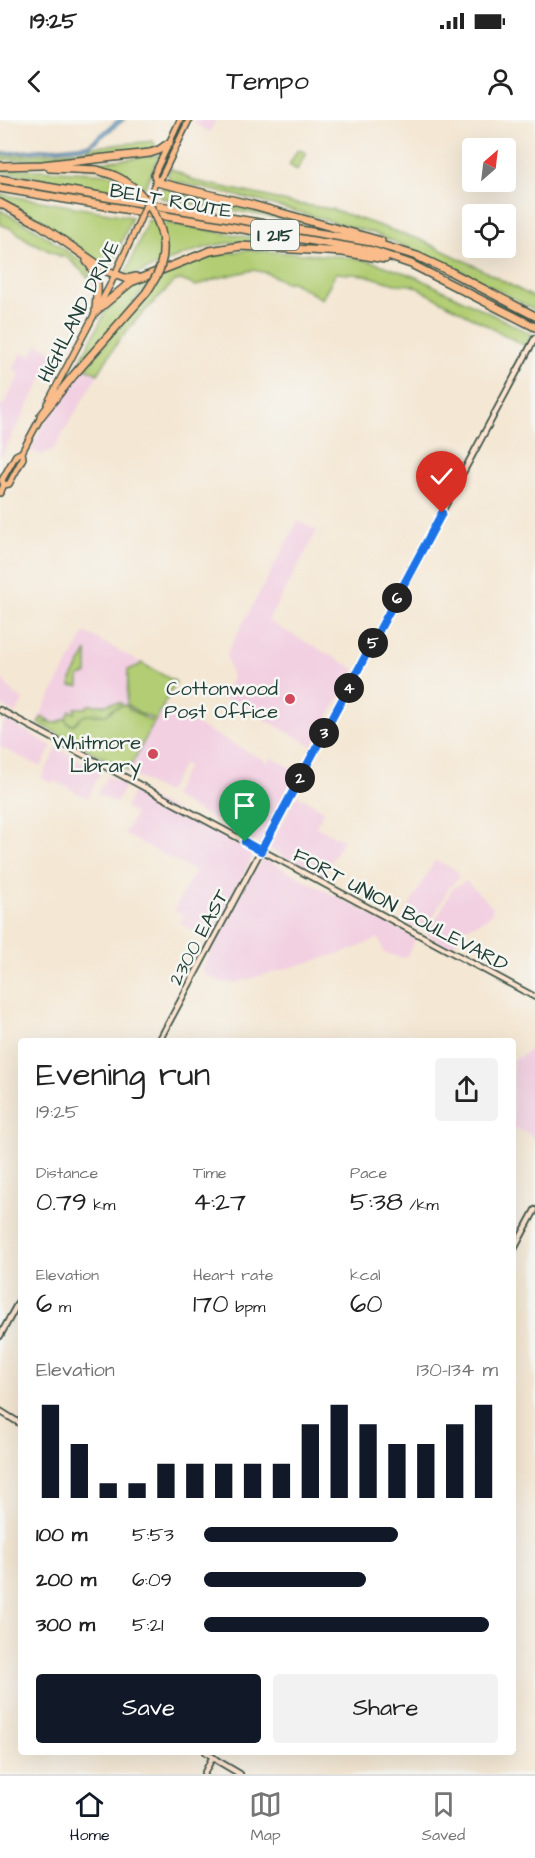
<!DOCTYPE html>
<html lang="en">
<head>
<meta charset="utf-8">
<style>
  :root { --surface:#fff; --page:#f2f2f2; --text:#222; --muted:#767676; --line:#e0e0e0; --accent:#111827 }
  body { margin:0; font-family:"Architects Daughter",sans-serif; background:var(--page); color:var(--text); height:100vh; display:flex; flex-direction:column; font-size:22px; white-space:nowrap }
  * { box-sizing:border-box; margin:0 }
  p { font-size:20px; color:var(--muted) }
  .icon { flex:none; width:33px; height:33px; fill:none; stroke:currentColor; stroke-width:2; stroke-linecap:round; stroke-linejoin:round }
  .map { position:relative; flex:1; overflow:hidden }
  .side { position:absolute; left:18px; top:918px; width:498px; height:717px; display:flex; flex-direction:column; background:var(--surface); border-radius:6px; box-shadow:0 6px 24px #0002 }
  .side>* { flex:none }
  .needle { width:39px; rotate:28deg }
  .controls { position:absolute; left:462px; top:18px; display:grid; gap:12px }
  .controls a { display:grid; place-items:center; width:54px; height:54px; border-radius:6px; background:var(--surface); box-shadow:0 6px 24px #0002; font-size:30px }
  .pin { position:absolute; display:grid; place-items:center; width:51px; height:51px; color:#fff; margin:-62px -26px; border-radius:50% 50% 50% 0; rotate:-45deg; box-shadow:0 0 6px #0007 }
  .pin .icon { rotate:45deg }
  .km { position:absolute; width:30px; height:30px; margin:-15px; border-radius:50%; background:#222; color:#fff; font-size:16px; line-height:30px; text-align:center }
  .round { display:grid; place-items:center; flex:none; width:63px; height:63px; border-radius:6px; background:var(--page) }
  .summary { display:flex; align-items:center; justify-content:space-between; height:102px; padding:0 18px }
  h1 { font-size:33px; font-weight:600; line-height:45px }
  .stats { display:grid; grid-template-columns:repeat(3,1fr); gap:9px; height:102px; padding:6px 18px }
  .stats div { display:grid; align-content:center }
  .stats b { font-size:26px; font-weight:600 }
  .stats small { font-size:16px; font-weight:400 }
  .stats p { font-size:16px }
  .chart { height:168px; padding:12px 18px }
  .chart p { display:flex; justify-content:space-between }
  .chart svg { width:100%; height:108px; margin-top:6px; stroke:var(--accent); stroke-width:6 }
  .action { display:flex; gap:12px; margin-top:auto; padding:12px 18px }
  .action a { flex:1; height:69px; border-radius:6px; background:var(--accent); color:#fff; font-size:24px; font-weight:600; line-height:69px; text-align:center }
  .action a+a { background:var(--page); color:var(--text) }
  ul { padding:0 18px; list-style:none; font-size:20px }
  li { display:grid; grid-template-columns:96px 72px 1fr; align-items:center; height:45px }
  li i { height:15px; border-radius:8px; background:var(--accent) }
  .status { display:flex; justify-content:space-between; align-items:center; height:42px; padding:0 30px; background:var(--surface); direction:ltr }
  .status svg { height:16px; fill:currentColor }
  header { display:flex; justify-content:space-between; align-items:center; height:78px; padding:0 18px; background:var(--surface); font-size:27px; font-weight:600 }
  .dock { display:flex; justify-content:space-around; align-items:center; height:84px; border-top:2px solid var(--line); background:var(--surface); font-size:16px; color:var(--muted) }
  .dock a { display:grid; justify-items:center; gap:3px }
  .dock .selected { color:var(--accent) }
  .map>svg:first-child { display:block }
  .built { fill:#f2cfe1 }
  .grass { fill:#b2cd73; stroke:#688554; stroke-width:1.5 }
  .park { fill:url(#park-tufts); stroke:#688554; stroke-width:1.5 }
  .water { fill:#6ea9de; stroke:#467389; stroke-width:1.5 }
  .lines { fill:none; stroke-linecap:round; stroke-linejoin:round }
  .secondary-casing { stroke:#3f564c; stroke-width:8 }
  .primary-casing { stroke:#3f564c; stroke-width:8 }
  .highway-casing { stroke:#3f564c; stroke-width:10 }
  .secondary { stroke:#fde4d0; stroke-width:4.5 }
  .primary { stroke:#f9bc8a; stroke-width:5 }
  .highway { stroke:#f9bc8a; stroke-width:7 }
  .primary-bridge-casing { stroke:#3f564c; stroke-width:8; stroke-linecap:butt }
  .highway-bridge-casing { stroke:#3f564c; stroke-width:10; stroke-linecap:butt }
  .primary-bridge { stroke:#f9bc8a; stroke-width:5 }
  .highway-bridge { stroke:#f9bc8a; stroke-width:7 }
  .route-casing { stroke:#fff; stroke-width:12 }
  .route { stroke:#1a73e8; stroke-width:8 }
  .poi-dot { fill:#d1495b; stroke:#f6f6f2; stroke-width:2 }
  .labels { text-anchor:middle; stroke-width:5; stroke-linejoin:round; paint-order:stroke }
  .shield { fill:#f6f6f2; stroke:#60746d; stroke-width:1.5 }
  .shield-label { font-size:18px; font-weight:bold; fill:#1f3d34 }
  .street-label { font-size:20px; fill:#1f3d34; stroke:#f6f6f2 }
  .poi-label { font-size:20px; fill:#1f3d34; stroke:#f6f6f2; text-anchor:end }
</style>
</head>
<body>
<div class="status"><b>19:25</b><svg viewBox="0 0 49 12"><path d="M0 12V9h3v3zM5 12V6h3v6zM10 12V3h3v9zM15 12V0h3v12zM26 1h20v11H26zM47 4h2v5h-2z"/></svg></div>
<header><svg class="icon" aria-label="back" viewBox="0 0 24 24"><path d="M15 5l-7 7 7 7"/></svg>Tempo<svg class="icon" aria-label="person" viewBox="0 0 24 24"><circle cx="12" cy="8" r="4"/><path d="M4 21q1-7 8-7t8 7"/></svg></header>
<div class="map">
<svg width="535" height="1654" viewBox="0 0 535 1654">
  <defs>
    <pattern id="park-tufts" width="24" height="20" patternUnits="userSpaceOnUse" patternTransform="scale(1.5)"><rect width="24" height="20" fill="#b2cd73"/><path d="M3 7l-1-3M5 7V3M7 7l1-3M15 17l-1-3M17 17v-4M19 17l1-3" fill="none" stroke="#90a85f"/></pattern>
  </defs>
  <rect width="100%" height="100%" fill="#f6f6f2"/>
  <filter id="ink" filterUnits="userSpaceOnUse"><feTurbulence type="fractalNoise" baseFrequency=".0167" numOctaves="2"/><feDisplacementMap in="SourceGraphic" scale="12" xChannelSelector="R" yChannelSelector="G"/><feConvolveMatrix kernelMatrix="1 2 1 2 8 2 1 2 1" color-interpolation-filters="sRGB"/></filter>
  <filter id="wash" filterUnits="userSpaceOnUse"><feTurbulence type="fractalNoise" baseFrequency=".008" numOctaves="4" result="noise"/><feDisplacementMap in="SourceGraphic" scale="24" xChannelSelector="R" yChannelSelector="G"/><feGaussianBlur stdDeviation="1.35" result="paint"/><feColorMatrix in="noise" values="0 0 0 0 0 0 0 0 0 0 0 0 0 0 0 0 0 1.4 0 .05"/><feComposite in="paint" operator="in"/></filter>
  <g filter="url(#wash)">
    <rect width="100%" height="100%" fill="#f4e7d3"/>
    <path class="built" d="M194 0H216L209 12 193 2Z
      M38 224 56 234 0 338V284L4 285 20 253 13 249 22 232 31 236Z
      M84 247 98 254 54 329 42 335 33 332 32 327 54 286Z
      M298 401 317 411 268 501 355 549 313 626 224 578 232 557 226 535Z
      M85 512 176 562 163 587 268 642 271 637 299 652 261 723 258 724 175 678 173 674 188 646 184 643 168 671 164 672 38 603 37 601Z
      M0 556 13 573 23 580 16 594 0 585Z
      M6 600 52 626 41 647 0 627V610Z
      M57 628 100 652 88 678 54 661 52 663 41 658Z
      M108 656 126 665 116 683 97 674Z
      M135 669 254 734 210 820 180 803 184 795 174 790 195 751 124 714 135 694 125 688Z
      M297 675 324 690 316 707 343 720 322 758 268 728Z
      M263 738 413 817 414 821 407 836 403 838 384 833 379 818 349 831 235 863 221 862 201 851 248 761Z
      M435 740 456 750 459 758 450 766 433 797 423 810H420L401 801Z
      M466 761 493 787 492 793 486 799 462 810 452 828 429 816 427 812 438 796 452 769Z
      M535 925V1018L513 1006V941L532 929Z"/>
    <path class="grass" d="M153 21 157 28 75 38 0 40V37L88 30 93 27Z
      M298 29 306 33 297 50 289 45Z
      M159 35 144 69C119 46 104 50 75 45Z
      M0 48 110 54 139 75 0 51Z
      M170 48 195 61 264 76 291 83 331 89 421 120 473 145 535 178V190L458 149 373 113 255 80 177 62H173L168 57Z
      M163 67 169 68 174 72 314 104 160 78 161 70Z
      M0 74 132 97 111 147 109 148 32 95 0 80Z
      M0 90 37 110 81 141 89 149 95 164C83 154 76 143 63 135L62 137 29 121 12 109 0 104Z
      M148 100 306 127C278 125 249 119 222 124 192 129 162 144 134 155L126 156 125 155Z
      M246 130 350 137 376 143 416 157 532 214 525 226 412 165 395 164 365 155 336 153 322 179 292 162H285L267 153 253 150 218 158 196 166 181 160 175 161 135 201 117 223 98 254 86 248 160 154 211 136Z
      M153 158 116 204 77 247 106 191 121 174 136 162 138 164Z
      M87 531V554L79 556V566H71V560Z
      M141 543 176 562 128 651 38 603 42 597 50 601 44 602 57 603 66 598 67 602 70 605C77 603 77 600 82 596 88 593 96 595 103 595 111 594 113 586 125 585L129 589 150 601 152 598 141 594 127 585 128 550 140 545Z"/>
    <path class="park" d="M111 583H121V586L112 589 107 595H86L82 597 73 605 67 602 66 598 70 591 75 593V588H86L88 585H106Z"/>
    <path class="water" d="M118 0H124L89 27 0 35V33L89 24Z"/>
  </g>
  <g filter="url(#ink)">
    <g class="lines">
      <defs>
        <path id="secondary" d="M0 590 535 877
          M159 921 535 218
          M513 1131 535 1090
          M0 1216 21 1177
          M0 1291 21 1304
          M206 1632 218 1641 240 1654
          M204 1654 212 1638"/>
        <path id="primary" d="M156 62 154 55 180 0
          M153 68 156 62 161 58 189 0
          M47 284 110 165 136 109
          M4 365 2 360 16 335 22 332 43 293
          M0 373 4 365 9 364 23 338 22 332"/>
        <path id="highway" d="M0 46 42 45 150 33 159 30 169 23
          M50 48 97 50 113 55
          M0 59 371 122 417 136 451 152 535 196
          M156 62 253 85 381 121
          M0 68 373 131 411 144 535 207
          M0 83 39 104 107 151 127 159 136 157
          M87 141C101 158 97 170 96 191
          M96 191 131 162 210 131 241 126 343 132 385 139
          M41 296 73 256 146 173"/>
      </defs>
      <use href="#secondary" class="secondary-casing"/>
      <use href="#primary" class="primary-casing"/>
      <use href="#highway" class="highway-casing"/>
      <use href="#secondary" class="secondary"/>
      <use href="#primary" class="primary"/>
      <use href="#highway" class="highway"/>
      <defs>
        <path id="primary-bridge" d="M136 109 153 68"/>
        <path id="highway-bridge" d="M113 55C147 70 172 110 160 148 157 157 151 165 146 173"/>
      </defs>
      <use href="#primary-bridge" class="primary-bridge-casing"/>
      <use href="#highway-bridge" class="highway-bridge-casing"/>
      <use href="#primary-bridge" class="primary-bridge"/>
      <use href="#highway-bridge" class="highway-bridge"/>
    </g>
  </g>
  <g class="lines" filter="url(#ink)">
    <defs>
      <path id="route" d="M245 722 261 731 442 393"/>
    </defs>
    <use href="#route" class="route-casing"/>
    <use href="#route" class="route"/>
  </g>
  <g class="poi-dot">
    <circle cx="290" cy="579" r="6"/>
    <circle cx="153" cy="634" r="6"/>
  </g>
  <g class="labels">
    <rect class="shield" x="251" y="100" width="48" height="30" rx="4.5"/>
    <g class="shield-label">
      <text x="275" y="121">I 215</text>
    </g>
    <g class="street-label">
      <text transform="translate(171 80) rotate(10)" y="7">BELT ROUTE</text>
      <text transform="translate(78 191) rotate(-63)" y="7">HIGHLAND DRIVE</text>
      <text transform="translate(401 789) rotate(28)" y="7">FORT UNION BOULEVARD</text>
      <text transform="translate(198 817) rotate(-62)" y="7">2300 EAST</text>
    </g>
    <g class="poi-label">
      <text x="278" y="575">Cottonwood<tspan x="278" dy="23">Post Office</tspan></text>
      <text x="141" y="629">Whitmore<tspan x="141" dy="23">Library</tspan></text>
    </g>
  </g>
</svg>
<div class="controls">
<a><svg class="needle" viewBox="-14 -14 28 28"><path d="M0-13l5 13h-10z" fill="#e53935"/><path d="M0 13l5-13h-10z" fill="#767676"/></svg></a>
<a><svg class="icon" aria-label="locate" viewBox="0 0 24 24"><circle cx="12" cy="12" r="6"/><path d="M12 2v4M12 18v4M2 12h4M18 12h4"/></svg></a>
</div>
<div class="pin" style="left:245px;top:722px;background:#1e9e55"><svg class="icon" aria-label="arrive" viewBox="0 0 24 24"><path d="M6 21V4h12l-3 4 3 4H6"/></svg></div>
<div class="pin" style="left:442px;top:393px;background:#d93025"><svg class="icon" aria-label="check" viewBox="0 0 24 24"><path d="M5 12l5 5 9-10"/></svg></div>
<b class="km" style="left:300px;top:658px">2</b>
<b class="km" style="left:324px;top:613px">3</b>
<b class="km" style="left:349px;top:568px">4</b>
<b class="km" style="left:373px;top:523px">5</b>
<b class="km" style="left:397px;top:478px">6</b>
<section class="side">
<div class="summary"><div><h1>Evening run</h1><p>19:25</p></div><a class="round"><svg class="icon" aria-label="share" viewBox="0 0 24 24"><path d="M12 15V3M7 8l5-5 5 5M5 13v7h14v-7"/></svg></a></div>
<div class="stats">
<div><p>Distance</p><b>0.79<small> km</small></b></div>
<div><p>Time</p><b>4:27</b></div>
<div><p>Pace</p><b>5:38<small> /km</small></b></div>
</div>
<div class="stats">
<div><p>Elevation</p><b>6<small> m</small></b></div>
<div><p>Heart rate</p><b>170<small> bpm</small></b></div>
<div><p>kcal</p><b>60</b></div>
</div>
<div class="chart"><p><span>Elevation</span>130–134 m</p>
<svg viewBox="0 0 160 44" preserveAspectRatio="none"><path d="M5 44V6M15 44V22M25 44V38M35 44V38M45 44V30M55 44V30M65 44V30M75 44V30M85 44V30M95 44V14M105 44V6M115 44V14M125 44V22M135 44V22M145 44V14M155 44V6"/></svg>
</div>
<ul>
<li><b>100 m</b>5:53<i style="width:66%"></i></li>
<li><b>200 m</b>6:09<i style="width:55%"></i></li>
<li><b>300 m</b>5:21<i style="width:97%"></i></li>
</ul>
<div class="action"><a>Save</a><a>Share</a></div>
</section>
</div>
<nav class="dock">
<a class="selected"><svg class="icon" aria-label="home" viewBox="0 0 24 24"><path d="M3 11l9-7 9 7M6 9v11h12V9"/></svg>Home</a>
<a><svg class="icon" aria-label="map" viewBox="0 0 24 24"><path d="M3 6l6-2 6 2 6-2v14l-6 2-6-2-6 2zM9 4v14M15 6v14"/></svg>Map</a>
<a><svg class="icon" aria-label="saved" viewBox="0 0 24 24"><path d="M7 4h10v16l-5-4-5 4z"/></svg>Saved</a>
</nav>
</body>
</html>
